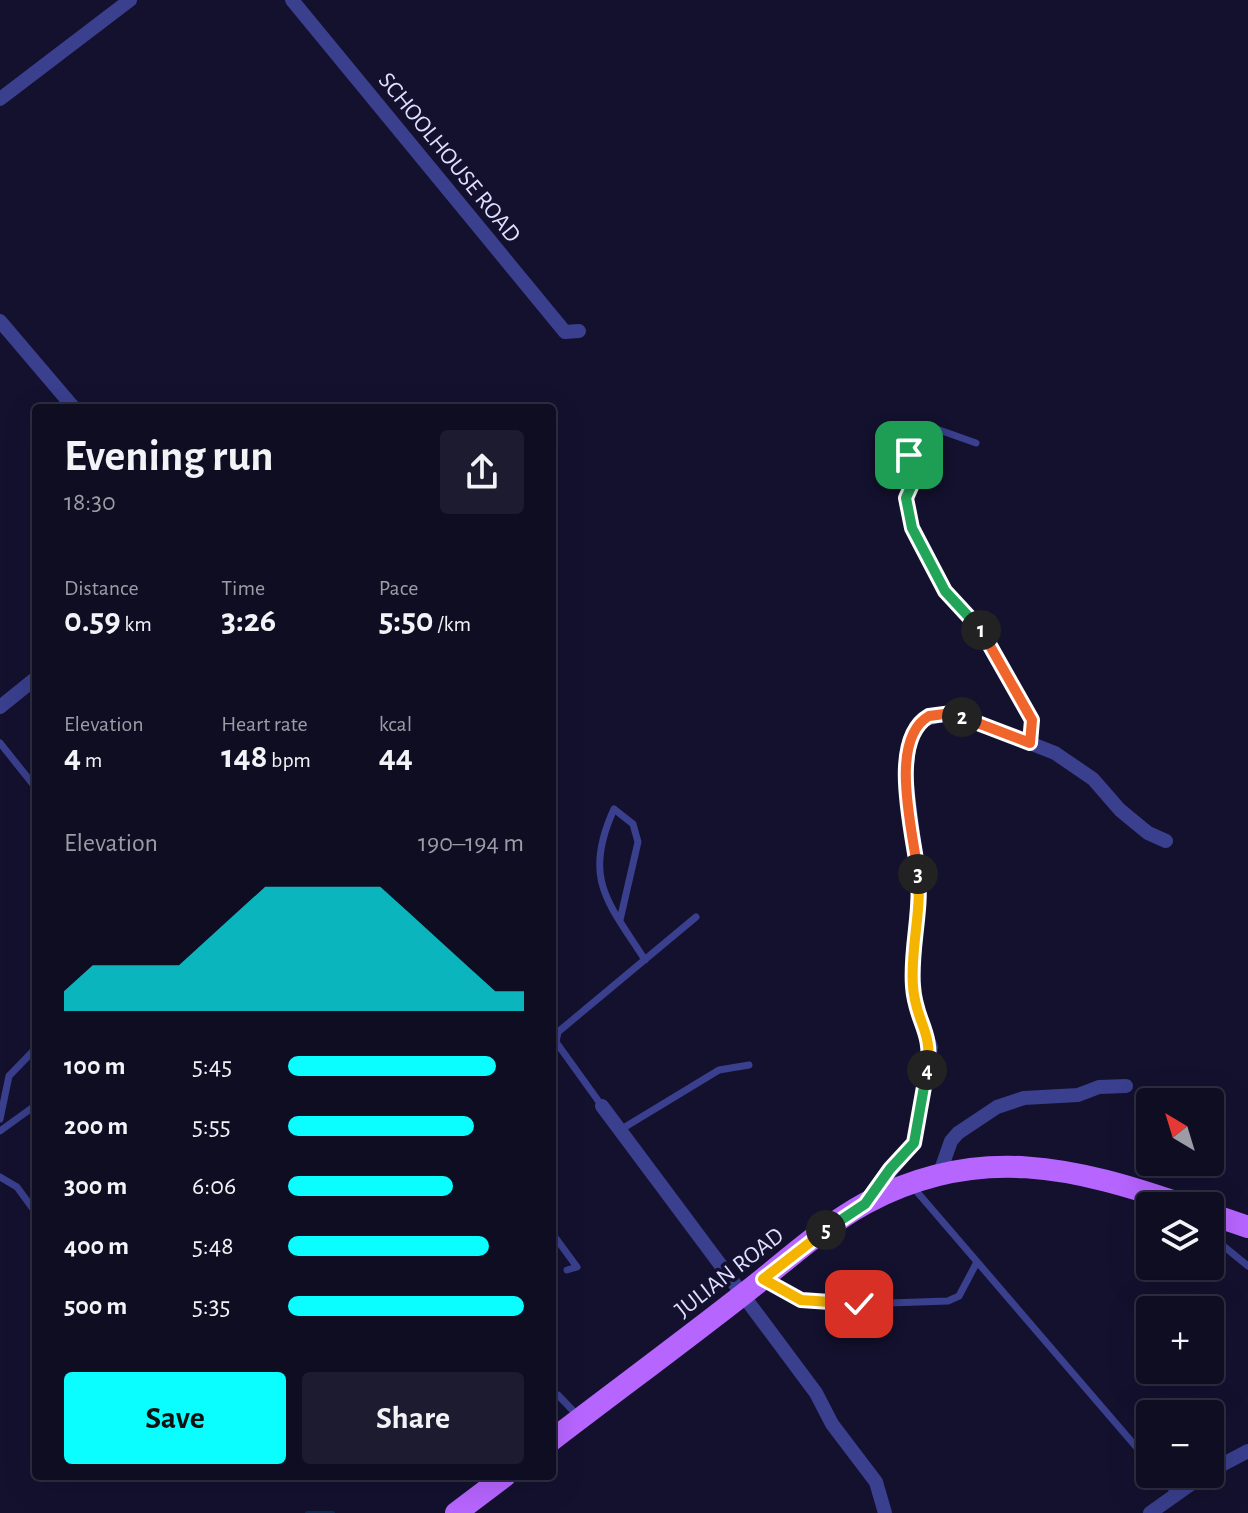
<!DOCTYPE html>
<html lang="en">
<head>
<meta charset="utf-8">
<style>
  :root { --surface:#0e0d22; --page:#1c1b2f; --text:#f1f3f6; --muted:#9b9ca5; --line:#2e2d40; --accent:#0afdff }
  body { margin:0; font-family:"Alegreya Sans",sans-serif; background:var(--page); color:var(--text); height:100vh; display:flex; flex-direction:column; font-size:30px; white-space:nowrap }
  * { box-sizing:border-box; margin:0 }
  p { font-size:26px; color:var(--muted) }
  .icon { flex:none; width:44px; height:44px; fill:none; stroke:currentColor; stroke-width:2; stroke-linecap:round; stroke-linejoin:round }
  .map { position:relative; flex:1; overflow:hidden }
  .sheet { position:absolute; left:32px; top:404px; width:524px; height:1076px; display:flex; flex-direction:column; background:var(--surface); border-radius:8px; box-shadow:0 8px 32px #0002,0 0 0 2px var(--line) }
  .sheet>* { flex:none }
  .needle { width:52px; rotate:322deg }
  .tools { position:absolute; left:1136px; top:1088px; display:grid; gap:16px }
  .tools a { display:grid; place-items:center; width:88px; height:88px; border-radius:8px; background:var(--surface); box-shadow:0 8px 32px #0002,0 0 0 2px var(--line); font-size:40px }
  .pin { position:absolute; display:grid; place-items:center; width:68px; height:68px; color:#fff; margin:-34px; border-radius:16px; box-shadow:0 4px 12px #0006 }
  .km { position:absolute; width:40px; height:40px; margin:-20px; border-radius:50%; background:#222; color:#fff; font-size:22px; line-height:40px; text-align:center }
  .round { display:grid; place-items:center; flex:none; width:84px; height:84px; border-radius:8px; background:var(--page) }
  .head { display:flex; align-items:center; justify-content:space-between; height:136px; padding:0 32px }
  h1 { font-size:44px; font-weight:700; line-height:60px }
  .figures { display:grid; grid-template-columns:repeat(3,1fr); gap:12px; height:136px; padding:8px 32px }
  .figures div { display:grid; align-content:center }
  .figures b { font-size:34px; font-weight:700 }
  .figures small { font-size:22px; font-weight:400 }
  .figures p { font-size:22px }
  .chart { height:224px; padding:16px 32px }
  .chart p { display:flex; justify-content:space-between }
  .chart svg { width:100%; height:144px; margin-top:8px; fill:var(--accent); opacity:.7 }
  .button { display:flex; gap:16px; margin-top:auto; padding:16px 32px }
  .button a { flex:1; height:92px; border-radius:8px; background:var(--accent); color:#111; font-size:32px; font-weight:700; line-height:92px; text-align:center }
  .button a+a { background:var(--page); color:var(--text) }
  ul { padding:0 32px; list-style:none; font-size:26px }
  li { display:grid; grid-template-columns:128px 96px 1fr; align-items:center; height:60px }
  li i { height:20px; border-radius:10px; background:var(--accent) }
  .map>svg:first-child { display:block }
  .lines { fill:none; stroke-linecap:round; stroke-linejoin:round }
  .stream { stroke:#0b2c52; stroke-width:4 }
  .lane { stroke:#3a3f8e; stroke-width:7 }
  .street { stroke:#3a3f8e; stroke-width:14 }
  .primary { stroke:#b765ff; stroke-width:22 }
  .split-1-casing { stroke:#fff; stroke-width:16 }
  .split-2-casing { stroke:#fff; stroke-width:16 }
  .split-3-casing { stroke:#fff; stroke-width:16 }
  .split-4-casing { stroke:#fff; stroke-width:16 }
  .split-5-casing { stroke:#fff; stroke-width:16 }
  .split-6-casing { stroke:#fff; stroke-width:16 }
  .split-1 { stroke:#22a559; stroke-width:10 }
  .split-2 { stroke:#f0652b; stroke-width:10 }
  .split-3 { stroke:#f0652b; stroke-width:10 }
  .split-4 { stroke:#f5b400; stroke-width:10 }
  .split-5 { stroke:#22a559; stroke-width:10 }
  .split-6 { stroke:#f5b400; stroke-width:10 }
  .labels { text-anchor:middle; stroke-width:7; stroke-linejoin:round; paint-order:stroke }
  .street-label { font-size:24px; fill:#dedeff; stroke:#13112e }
</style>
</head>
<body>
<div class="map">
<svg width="1248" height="1513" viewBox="0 0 1248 1513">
  <rect width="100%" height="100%" fill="#13112e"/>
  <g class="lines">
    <path class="stream" d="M307 1513H333"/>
    <path class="lane" d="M976 443 928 426 909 434 914 480 906 498 912 528 945 591 983 632 1021 694 1032 720 1030 743
      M0 743 36 788
      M620 920 638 842 633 824 614 809C582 879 608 902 645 960
      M602 1106 556 1042 558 1032 696 917
      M0 1119 9 1076 36 1048
      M620 1130 719 1070 749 1065
      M0 1131 36 1105
      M0 1177 17 1187 36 1213
      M912 1186 1150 1463
      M552 1233 577 1267 567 1270
      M1210 1235 1248 1266
      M766 1281 801 1300 859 1304 948 1301 959 1296 977 1262
      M552 1394 558 1395 579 1417
      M1159 1474 1176 1494"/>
    <path class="street" d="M292 0 565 332 579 331
      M0 99 130 0
      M0 321 74 408
      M0 707 36 678
      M602 1106 816 1393 832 1424 876 1482 885 1513
      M939 1175 951 1141 958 1133 997 1107 1024 1098 1078 1095 1099 1087 1126 1086
      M867 1200 914 1143 931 1047 917 1012 912 985 919 882 906 777 909 741 922 720 952 713 1055 753 1093 779 1120 810 1148 833 1166 841
      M1210 1471 1248 1451
      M1150 1513 1205 1474"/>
    <path class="primary" d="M1210 1214 1248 1227
      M552 1440C616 1391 681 1343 745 1293 784 1263 822 1227 866 1203 978 1143 1075 1167 1187 1206
      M456 1513 505 1476"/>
  </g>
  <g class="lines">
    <defs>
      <path id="split-1" d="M909 455 914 480 906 498 912 528 945 591 981 630"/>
      <path id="split-2" d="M962 717 1030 743 1032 720 981 630"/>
      <path id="split-3" d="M918 874C914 835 887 740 929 716L952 713 962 717"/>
      <path id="split-4" d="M918 874C922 912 910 949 913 986 915 1022 934 1031 927 1070"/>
      <path id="split-5" d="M826 1230 865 1204 890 1169 914 1143 927 1070"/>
      <path id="split-6" d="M826 1230 763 1279 801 1300 859 1304"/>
    </defs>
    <use href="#split-1" class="split-1-casing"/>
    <use href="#split-2" class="split-2-casing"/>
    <use href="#split-3" class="split-3-casing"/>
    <use href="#split-4" class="split-4-casing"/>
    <use href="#split-5" class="split-5-casing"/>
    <use href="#split-6" class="split-6-casing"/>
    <use href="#split-1" class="split-1"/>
    <use href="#split-2" class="split-2"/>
    <use href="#split-3" class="split-3"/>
    <use href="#split-4" class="split-4"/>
    <use href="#split-5" class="split-5"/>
    <use href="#split-6" class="split-6"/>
  </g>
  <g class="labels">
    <g class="street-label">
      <text transform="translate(450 157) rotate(51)" y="8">SCHOOLHOUSE ROAD</text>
      <text transform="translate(729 1272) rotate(-38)" y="8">JULIAN ROAD</text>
    </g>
  </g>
</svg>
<div class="tools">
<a><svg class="needle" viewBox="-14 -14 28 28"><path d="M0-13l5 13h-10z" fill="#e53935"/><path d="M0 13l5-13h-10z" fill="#9b9ca5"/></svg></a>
<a><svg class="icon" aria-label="layers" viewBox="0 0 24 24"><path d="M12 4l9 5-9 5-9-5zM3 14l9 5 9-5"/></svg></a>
<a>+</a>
<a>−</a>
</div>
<div class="pin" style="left:909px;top:455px;background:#1e9e55"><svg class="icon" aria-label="arrive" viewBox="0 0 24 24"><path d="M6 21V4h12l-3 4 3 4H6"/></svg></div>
<div class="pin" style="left:859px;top:1304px;background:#d93025"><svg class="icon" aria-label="check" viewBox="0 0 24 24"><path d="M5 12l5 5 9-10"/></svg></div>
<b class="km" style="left:981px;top:630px">1</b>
<b class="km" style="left:962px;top:717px">2</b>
<b class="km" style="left:918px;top:874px">3</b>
<b class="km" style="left:927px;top:1070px">4</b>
<b class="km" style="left:826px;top:1230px">5</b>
<section class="sheet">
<div class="head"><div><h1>Evening run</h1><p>18:30</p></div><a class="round"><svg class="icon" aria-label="share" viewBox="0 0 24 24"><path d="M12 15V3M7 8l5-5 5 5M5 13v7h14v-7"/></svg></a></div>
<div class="figures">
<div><p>Distance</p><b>0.59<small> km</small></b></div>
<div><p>Time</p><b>3:26</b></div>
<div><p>Pace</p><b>5:50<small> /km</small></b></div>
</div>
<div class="figures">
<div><p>Elevation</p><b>4<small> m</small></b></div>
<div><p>Heart rate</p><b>148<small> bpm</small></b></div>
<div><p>kcal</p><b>44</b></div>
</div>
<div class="chart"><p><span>Elevation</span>190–194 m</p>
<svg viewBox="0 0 160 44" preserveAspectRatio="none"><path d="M0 44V38L10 30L20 30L30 30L40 30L50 22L60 14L70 6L80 6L90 6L100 6L110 6L120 14L130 22L140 30L150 38L160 38V44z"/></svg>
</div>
<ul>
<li><b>100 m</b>5:45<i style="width:88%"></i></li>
<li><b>200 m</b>5:55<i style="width:79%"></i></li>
<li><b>300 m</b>6:06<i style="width:70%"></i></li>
<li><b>400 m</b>5:48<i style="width:85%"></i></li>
<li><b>500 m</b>5:35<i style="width:100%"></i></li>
</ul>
<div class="button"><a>Save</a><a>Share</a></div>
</section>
</div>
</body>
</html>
